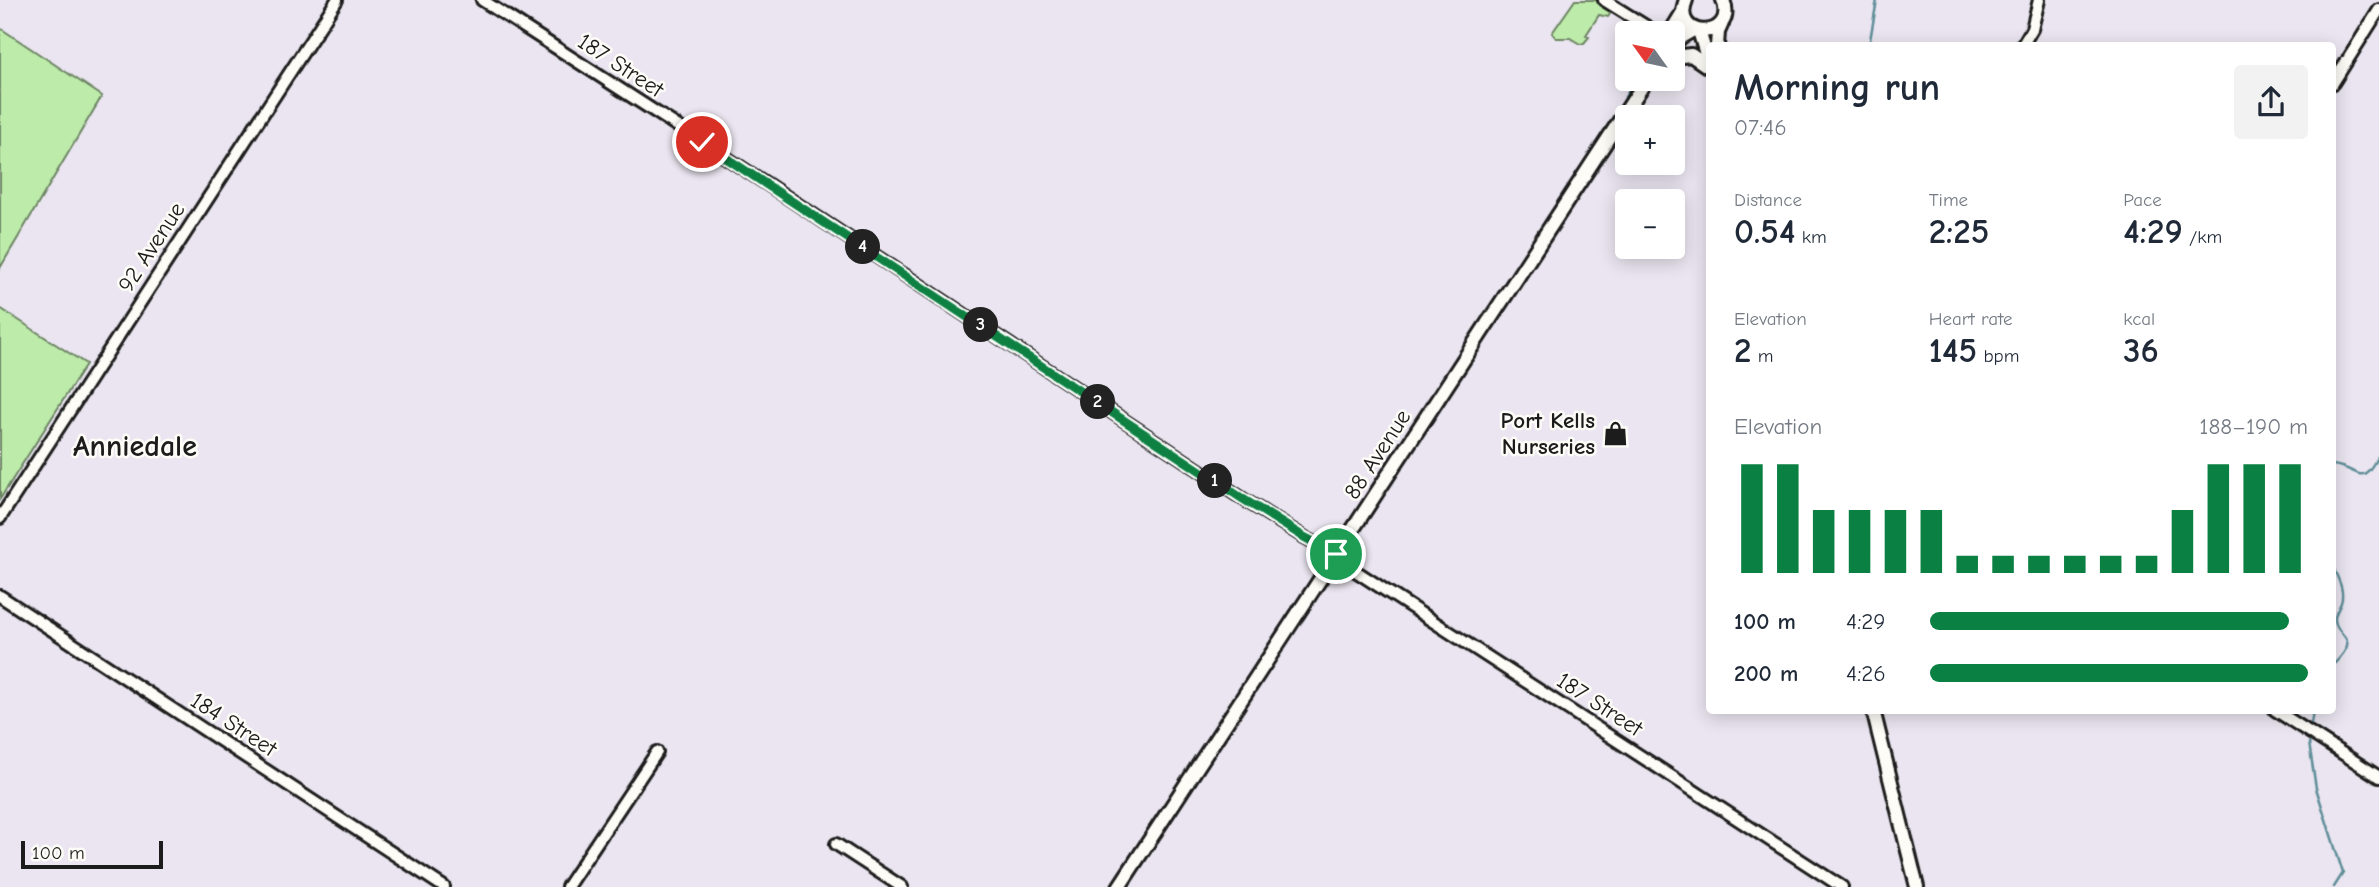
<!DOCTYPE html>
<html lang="en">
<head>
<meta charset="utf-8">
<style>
  :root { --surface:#fff; --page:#f2f2f3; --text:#1f2937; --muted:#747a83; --accent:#0b8043 }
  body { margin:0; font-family:"Comic Neue",sans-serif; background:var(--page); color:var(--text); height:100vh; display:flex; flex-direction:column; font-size:26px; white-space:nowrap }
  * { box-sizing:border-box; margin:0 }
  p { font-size:23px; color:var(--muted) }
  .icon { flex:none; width:38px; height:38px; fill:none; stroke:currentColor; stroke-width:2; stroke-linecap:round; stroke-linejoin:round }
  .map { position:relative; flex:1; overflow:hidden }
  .details { position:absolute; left:1706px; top:42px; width:630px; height:672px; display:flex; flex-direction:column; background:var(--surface); border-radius:7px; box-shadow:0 4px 18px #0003 }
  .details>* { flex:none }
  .needle { width:46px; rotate:303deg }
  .tools { position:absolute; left:1615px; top:21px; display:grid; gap:14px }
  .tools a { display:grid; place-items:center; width:70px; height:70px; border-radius:7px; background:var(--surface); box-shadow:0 4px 18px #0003; font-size:35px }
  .scale { position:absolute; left:21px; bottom:18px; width:142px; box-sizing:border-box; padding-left:7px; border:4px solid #1c1c1c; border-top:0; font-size:19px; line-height:24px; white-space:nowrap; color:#1c1c1c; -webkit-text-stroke:5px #fdfcf7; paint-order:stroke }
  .pin { position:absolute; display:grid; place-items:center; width:60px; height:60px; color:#fff; margin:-30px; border:4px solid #fff; border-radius:50%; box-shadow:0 2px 7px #0007 }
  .km { position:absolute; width:35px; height:35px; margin:-18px; border-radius:50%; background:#222; color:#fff; font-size:19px; line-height:35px; text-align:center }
  .round { display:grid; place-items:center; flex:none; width:74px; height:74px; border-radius:7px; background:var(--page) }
  .summary { display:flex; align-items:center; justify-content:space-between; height:119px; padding:0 28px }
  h1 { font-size:38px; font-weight:600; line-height:52px }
  .stats { display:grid; grid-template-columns:repeat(3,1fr); gap:10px; height:119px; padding:7px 28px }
  .stats div { display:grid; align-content:center }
  .stats b { font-size:35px; font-weight:600 }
  .stats small { font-size:19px; font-weight:400 }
  .stats p { font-size:19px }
  .chart { height:196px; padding:14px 28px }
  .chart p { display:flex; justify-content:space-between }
  .chart svg { width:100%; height:126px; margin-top:7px; stroke:var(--accent); stroke-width:6 }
  ul { padding:0 28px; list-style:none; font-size:23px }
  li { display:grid; grid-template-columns:112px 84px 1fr; align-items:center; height:52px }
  li i { height:18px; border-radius:9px; background:var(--accent) }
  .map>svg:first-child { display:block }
  .green { fill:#bdebaa; stroke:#6c8463; stroke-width:2 }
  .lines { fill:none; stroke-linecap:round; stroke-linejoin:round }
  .stream { stroke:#608e99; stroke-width:2.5 }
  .minor-casing { stroke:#1c1c1c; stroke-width:16 }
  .major-casing { stroke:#1c1c1c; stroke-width:18 }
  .minor { stroke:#fdfcf7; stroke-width:10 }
  .major { stroke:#fdfcf7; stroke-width:12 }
  .route-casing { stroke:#fff; stroke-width:14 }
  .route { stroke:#0b8043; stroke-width:9 }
  .labels { text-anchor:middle; stroke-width:5; stroke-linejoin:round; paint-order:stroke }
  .street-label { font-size:23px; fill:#1c1c1c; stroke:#fdfcf7 }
  .poi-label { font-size:23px; font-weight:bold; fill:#1c1c1c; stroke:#fdfcf7; text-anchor:end }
  .district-label { font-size:30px; font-weight:bold; fill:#1c1c1c; stroke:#fdfcf7 }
</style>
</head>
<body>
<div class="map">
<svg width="2379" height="887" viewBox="0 0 2379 887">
  <rect width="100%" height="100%" fill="#eae5f0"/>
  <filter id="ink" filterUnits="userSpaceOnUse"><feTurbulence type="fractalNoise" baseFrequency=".0143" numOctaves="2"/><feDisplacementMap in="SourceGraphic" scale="14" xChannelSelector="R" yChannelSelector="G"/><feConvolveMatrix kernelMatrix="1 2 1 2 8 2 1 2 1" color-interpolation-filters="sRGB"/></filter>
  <g filter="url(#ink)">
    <path class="green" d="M1575 0H1595L1612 11 1608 17 1599 15 1586 35 1589 37 1584 43 1580 44 1570 38H1556L1552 33Z
      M0 28 102 96 0 268Z
      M0 308 86 364 0 499Z"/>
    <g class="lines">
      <path class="stream" d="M1869 46 1877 0
        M1625 97 1636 79
        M2333 465C2361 469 2361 489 2379 454
        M2333 567C2338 579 2345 590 2341 603 2339 608 2335 613 2335 619 2335 638 2364 635 2333 665
        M2311 724 2313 710
        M2309 743 2316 788 2343 873 2334 887"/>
      <defs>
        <path id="minor" d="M482 0 764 182 1243 499 1304 537 1336 554
          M1604 0 1657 33
          M2022 46 2032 29 2039 0
          M2333 83 2379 10
          M0 518 337 0
          M1334 557 1842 887
          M0 596 444 887
          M2275 710 2379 777
          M836 844 902 887
          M567 887 657 752"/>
        <path id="major" d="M1686 0C1669 41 1739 41 1723 0
          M1699 31 1710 67
          M1670 33 1683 12
          M1673 45 1681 37 1695 29
          M1717 46 1718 32 1722 23
          M1673 57 1691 55 1710 68
          M1873 710 1917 887
          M1119 887 1647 79"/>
      </defs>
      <use href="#minor" class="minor-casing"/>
      <use href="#major" class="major-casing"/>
      <use href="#minor" class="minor"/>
      <use href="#major" class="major"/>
    </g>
  </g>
  <g class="lines" filter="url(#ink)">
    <defs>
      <path id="route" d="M702 142 1243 499 1304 537 1336 554"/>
    </defs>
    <use href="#route" class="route-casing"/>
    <use href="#route" class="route"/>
  </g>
  <defs>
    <symbol id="shop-bare" viewBox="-9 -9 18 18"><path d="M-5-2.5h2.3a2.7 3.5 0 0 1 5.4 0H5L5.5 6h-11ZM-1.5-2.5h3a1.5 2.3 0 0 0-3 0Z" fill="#1c1c1c" stroke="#fdfcf7" stroke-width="2.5" paint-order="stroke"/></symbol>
  </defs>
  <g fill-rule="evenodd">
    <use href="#shop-bare" x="1598" y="416" width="35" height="35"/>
  </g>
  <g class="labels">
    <g class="street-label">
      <text transform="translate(621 65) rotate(33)" y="8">187 Street</text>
      <text transform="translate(151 247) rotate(-57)" y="8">92 Avenue</text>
      <text transform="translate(1377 454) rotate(-57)" y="8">88 Avenue</text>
      <text transform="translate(1600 704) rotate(33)" y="8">187 Street</text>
      <text transform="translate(234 724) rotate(33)" y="8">184 Street</text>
    </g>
    <g class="poi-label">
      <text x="1595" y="428">Port Kells<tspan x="1595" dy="26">Nurseries</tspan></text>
    </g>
    <g class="district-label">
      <text x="135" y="456">Anniedale</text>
    </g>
  </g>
</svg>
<div class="tools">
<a><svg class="needle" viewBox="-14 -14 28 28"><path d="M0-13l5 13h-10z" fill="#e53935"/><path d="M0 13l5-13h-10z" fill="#747a83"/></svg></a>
<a>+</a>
<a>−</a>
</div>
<div class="scale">100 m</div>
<div class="pin" style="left:1336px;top:554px;background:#1e9e55"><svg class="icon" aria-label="arrive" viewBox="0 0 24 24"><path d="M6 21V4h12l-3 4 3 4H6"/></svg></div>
<div class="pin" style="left:702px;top:142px;background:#d93025"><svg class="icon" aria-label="check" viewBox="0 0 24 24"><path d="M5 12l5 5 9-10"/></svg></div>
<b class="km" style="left:1215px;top:481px">1</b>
<b class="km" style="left:1098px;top:402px">2</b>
<b class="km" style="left:981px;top:325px">3</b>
<b class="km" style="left:863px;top:247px">4</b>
<section class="details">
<div class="summary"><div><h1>Morning run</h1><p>07:46</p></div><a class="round"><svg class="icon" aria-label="share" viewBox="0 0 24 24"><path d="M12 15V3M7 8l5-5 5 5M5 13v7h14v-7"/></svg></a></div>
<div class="stats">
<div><p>Distance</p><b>0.54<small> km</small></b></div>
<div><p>Time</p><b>2:25</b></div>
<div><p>Pace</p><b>4:29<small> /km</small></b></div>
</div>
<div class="stats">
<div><p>Elevation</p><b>2<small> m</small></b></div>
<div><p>Heart rate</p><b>145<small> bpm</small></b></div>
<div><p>kcal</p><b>36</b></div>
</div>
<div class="chart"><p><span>Elevation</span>188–190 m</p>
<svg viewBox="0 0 160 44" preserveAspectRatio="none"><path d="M5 44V6M15 44V6M25 44V22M35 44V22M45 44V22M55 44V22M65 44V38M75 44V38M85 44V38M95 44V38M105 44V38M115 44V38M125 44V22M135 44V6M145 44V6M155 44V6"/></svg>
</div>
<ul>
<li><b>100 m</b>4:29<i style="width:95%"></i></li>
<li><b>200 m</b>4:26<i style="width:100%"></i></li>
</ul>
</section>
</div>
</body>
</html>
